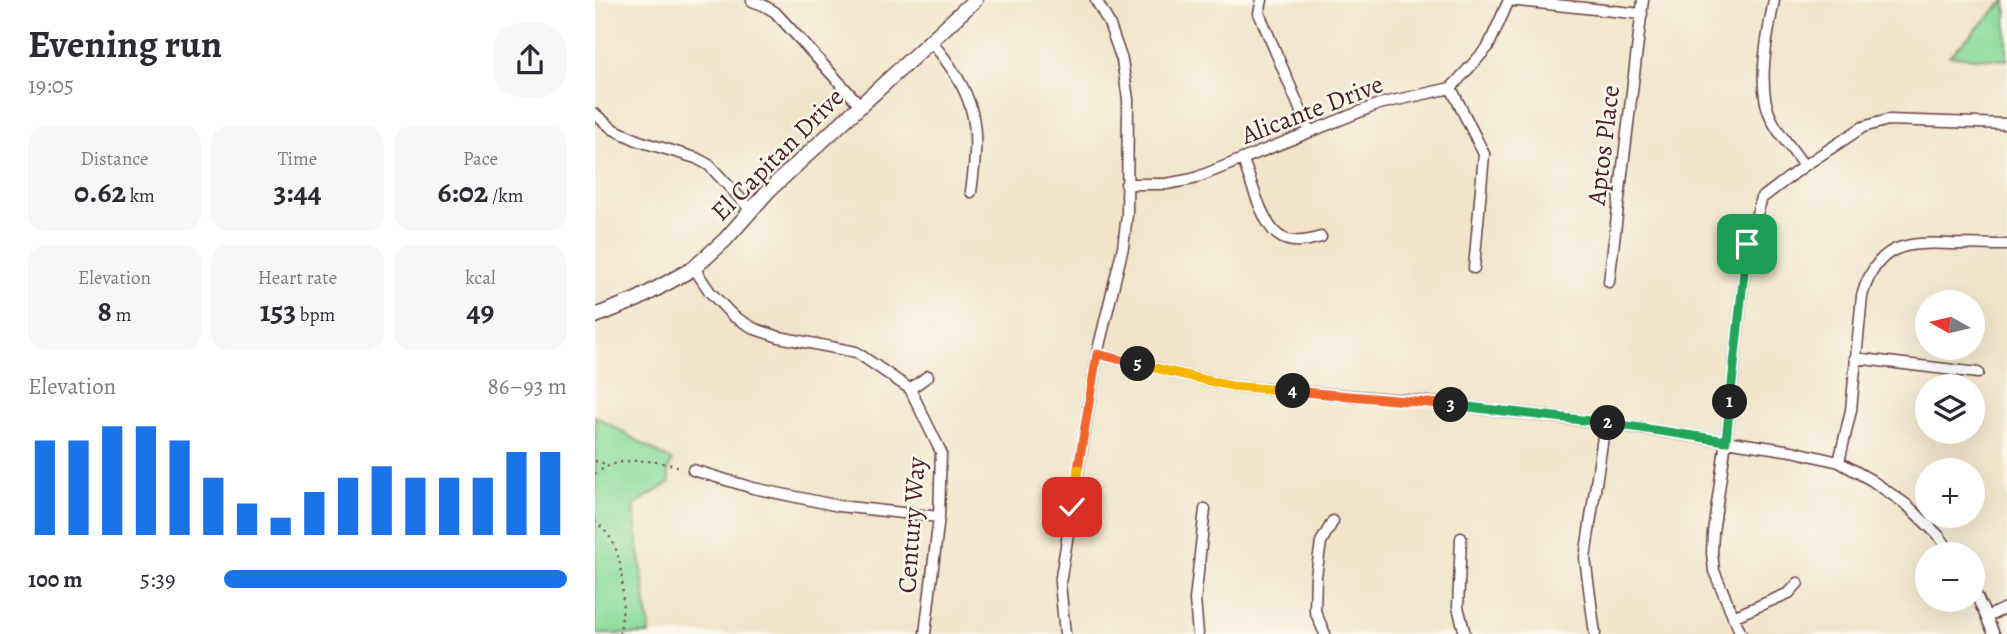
<!DOCTYPE html>
<html lang="en">
<head>
<meta charset="utf-8">
<style>
  :root { --surface:#fff; --page:#f7f7f7; --text:#2b2b33; --muted:#7c7c81; --accent:#1a73e8 }
  body { margin:0; font-family:Alegreya,serif; background:var(--page); color:var(--text); height:100vh; display:flex; flex-direction:column; font-size:26px; white-space:nowrap }
  * { box-sizing:border-box; margin:0 }
  p { font-size:23px; color:var(--muted) }
  .icon { flex:none; width:38px; height:38px; fill:none; stroke:currentColor; stroke-width:2; stroke-linecap:round; stroke-linejoin:round }
  .map { position:relative; flex:1; overflow:hidden }
  .panel { display:flex; flex-direction:column; background:var(--surface); width:595px }
  .panel>* { flex:none }
  .needle { width:46px; rotate:278deg }
  .buttons { position:absolute; left:1320px; top:290px; display:grid; gap:14px }
  .buttons a { display:grid; place-items:center; width:70px; height:70px; border-radius:50%; background:var(--surface); box-shadow:0 7px 28px #0002; font-size:35px }
  .pin { position:absolute; display:grid; place-items:center; width:60px; height:60px; color:#fff; margin:-30px; border-radius:14px; box-shadow:0 4px 10px #0006 }
  .km { position:absolute; width:35px; height:35px; margin:-18px; border-radius:50%; background:#222; color:#fff; font-size:19px; line-height:35px; text-align:center }
  .round { display:grid; place-items:center; flex:none; width:74px; height:74px; border-radius:28px; background:var(--page) }
  .summary { display:flex; align-items:center; justify-content:space-between; height:119px; padding:0 28px }
  h1 { font-size:38px; font-weight:700; line-height:52px }
  .stats { display:grid; grid-template-columns:repeat(3,1fr); gap:10px; height:119px; padding:7px 28px }
  .stats div { display:grid; align-content:center; border-radius:18px; background:var(--page); text-align:center }
  .stats b { font-size:30px; font-weight:700 }
  .stats small { font-size:19px; font-weight:400 }
  .stats p { font-size:19px }
  .chart { height:196px; padding:14px 28px }
  .chart p { display:flex; justify-content:space-between }
  .chart svg { width:100%; height:126px; margin-top:7px; stroke:var(--accent); stroke-width:6 }
  ul { padding:0 28px; list-style:none; font-size:23px }
  li { display:grid; grid-template-columns:112px 84px 1fr; align-items:center; height:52px }
  li i { height:18px; border-radius:9px; background:var(--accent) }
  main { display:flex; flex:1; min-height:0 }
  .map>svg:first-child { display:block }
  .green { fill:#8edc9b; stroke:#6c7e63; stroke-width:2 }
  .lines { fill:none; stroke-linecap:round; stroke-linejoin:round }
  .minor-casing { stroke:#633d43; stroke-width:13 }
  .tertiary-casing { stroke:#633d43; stroke-width:17 }
  .path { stroke:#633d43; stroke-width:2; stroke-dasharray:2 5; stroke-linecap:butt }
  .minor { stroke:#fff; stroke-width:10 }
  .tertiary { stroke:#fff; stroke-width:14 }
  .split-1-casing { stroke:#fff; stroke-width:14 }
  .split-2-casing { stroke:#fff; stroke-width:14 }
  .split-3-casing { stroke:#fff; stroke-width:14 }
  .split-4-casing { stroke:#fff; stroke-width:14 }
  .split-5-casing { stroke:#fff; stroke-width:14 }
  .split-6-casing { stroke:#fff; stroke-width:14 }
  .split-7-casing { stroke:#fff; stroke-width:14 }
  .split-1 { stroke:#22a559; stroke-width:9 }
  .split-2 { stroke:#22a559; stroke-width:9 }
  .split-3 { stroke:#22a559; stroke-width:9 }
  .split-4 { stroke:#f0652b; stroke-width:9 }
  .split-5 { stroke:#f5b400; stroke-width:9 }
  .split-6 { stroke:#f0652b; stroke-width:9 }
  .split-7 { stroke:#f5b400; stroke-width:9 }
  .labels { text-anchor:middle; stroke-width:5; stroke-linejoin:round; paint-order:stroke }
  .street-label { font-size:26px; fill:#4a1f2b; stroke:#fbf7ec }
</style>
</head>
<body>
<main>
<section class="panel">
<div class="summary"><div><h1>Evening run</h1><p>19:05</p></div><a class="round"><svg class="icon" aria-label="share" viewBox="0 0 24 24"><path d="M12 15V3M7 8l5-5 5 5M5 13v7h14v-7"/></svg></a></div>
<div class="stats">
<div><p>Distance</p><b>0.62<small> km</small></b></div>
<div><p>Time</p><b>3:44</b></div>
<div><p>Pace</p><b>6:02<small> /km</small></b></div>
</div>
<div class="stats">
<div><p>Elevation</p><b>8<small> m</small></b></div>
<div><p>Heart rate</p><b>153<small> bpm</small></b></div>
<div><p>kcal</p><b>49</b></div>
</div>
<div class="chart"><p><span>Elevation</span>86–93 m</p>
<svg viewBox="0 0 160 44" preserveAspectRatio="none"><path d="M5 44V11M15 44V11M25 44V6M35 44V6M45 44V11M55 44V24M65 44V33M75 44V38M85 44V29M95 44V24M105 44V20M115 44V24M125 44V24M135 44V24M145 44V15M155 44V15"/></svg>
</div>
<ul>
<li><b>100 m</b>5:39<i style="width:100%"></i></li>
</ul>
</section>
<div class="map">
<svg width="1412" height="634" viewBox="0 0 1412 634">
  <rect width="100%" height="100%" fill="#fbf7ec"/>
  <filter id="ink" filterUnits="userSpaceOnUse"><feTurbulence type="fractalNoise" baseFrequency=".0143" numOctaves="2"/><feDisplacementMap in="SourceGraphic" scale="14" xChannelSelector="R" yChannelSelector="G"/><feConvolveMatrix kernelMatrix="1 2 1 2 8 2 1 2 1" color-interpolation-filters="sRGB"/></filter>
  <filter id="wash" filterUnits="userSpaceOnUse"><feTurbulence type="fractalNoise" baseFrequency=".00686" numOctaves="4" result="noise"/><feDisplacementMap in="SourceGraphic" scale="28" xChannelSelector="R" yChannelSelector="G"/><feGaussianBlur stdDeviation="1.57" result="paint"/><feColorMatrix in="noise" values="0 0 0 0 0 0 0 0 0 0 0 0 0 0 0 0 0 1.4 0 .05"/><feComposite in="paint" operator="in"/></filter>
  <g filter="url(#wash)">
    <rect width="100%" height="100%" fill="#f0e5c9"/>
    <path class="green" d="M1411 0 1412 60 1354 56Z
      M0 416 77 461 73 471 75 482 38 506 55 634H0Z"/>
  </g>
  <g filter="url(#ink)">
    <g class="lines">
      <defs>
        <path id="minor" d="M667 0 664 13 714 130
          M914 0 1047 14
          M1179 0C1173 34 1160 88 1177 120 1185 136 1199 151 1209 166
          M157 1 168 5 180 12 265 105
          M335 40C381 96 386 121 376 192
          M856 88 889 154 879 268
          M0 114 18 129 44 141 101 158 114 165 156 210
          M648 160C655 178 668 225 683 235 695 245 712 241 726 237
          M531 184H571L598 179 784 104 856 88 893 47 914 0
          M99 268 115 292 138 316 160 329 184 337 261 352 315 389 346 452 344 517 330 634
          M1014 282 1048 0
          M502 354 636 386 822 401 1010 423 1197 451 1244 462 1276 480 1312 505 1344 536 1358 555
          M1260 358 1383 373
          M315 389 333 376
          M1244 462 1256 410 1267 296C1282 244 1309 242 1357 244 1375 244 1393 245 1412 245
          M98 470 158 488 244 506 344 517
          M866 538 863 607 870 634
          M1377 586 1399 634
          M1138 617 1194 593 1203 583
          M1392 617 1412 607
          M470 634 465 583 502 354 528 247 532 215 533 99 527 60 514 23 501 0
          M603 634 600 600 610 509
          M730 634 720 611 721 576 726 542 738 521
          M1000 634 990 558 1010 423
          M1146 634 1119 571 1117 553 1118 532 1131 441 1152 245 1167 198 1209 166 1268 127 1293 120 1412 124"/>
        <path id="tertiary" d="M0 316 43 299 99 268 130 240 174 190 380 0"/>
      </defs>
      <use href="#minor" class="minor-casing"/>
      <use href="#tertiary" class="tertiary-casing"/>
      <path class="path" d="M0 461 12 464
        M0 474C23 455 59 460 86 467
        M0 521C8 528 16 537 20 547 29 568 30 612 24 634"/>
      <use href="#minor" class="minor"/>
      <use href="#tertiary" class="tertiary"/>
    </g>
  </g>
  <g class="lines" filter="url(#ink)">
    <defs>
      <path id="split-1" d="M1135 402 1152 244"/>
      <path id="split-2" d="M1013 423 1131 441 1135 402"/>
      <path id="split-3" d="M856 405 1013 423"/>
      <path id="split-4" d="M698 391 856 405"/>
      <path id="split-5" d="M543 364 636 386 698 391"/>
      <path id="split-6" d="M483 469 502 354 543 364"/>
      <path id="split-7" d="M477 507 483 469"/>
    </defs>
    <use href="#split-1" class="split-1-casing"/>
    <use href="#split-2" class="split-2-casing"/>
    <use href="#split-3" class="split-3-casing"/>
    <use href="#split-4" class="split-4-casing"/>
    <use href="#split-5" class="split-5-casing"/>
    <use href="#split-6" class="split-6-casing"/>
    <use href="#split-7" class="split-7-casing"/>
    <use href="#split-1" class="split-1"/>
    <use href="#split-2" class="split-2"/>
    <use href="#split-3" class="split-3"/>
    <use href="#split-4" class="split-4"/>
    <use href="#split-5" class="split-5"/>
    <use href="#split-6" class="split-6"/>
    <use href="#split-7" class="split-7"/>
  </g>
  <g class="labels">
    <g class="street-label">
      <text transform="translate(717 109) rotate(-21)" y="9">Alicante Drive</text>
      <text transform="translate(1008 145) rotate(-83)" y="9">Aptos Place</text>
      <text transform="translate(182 154) rotate(-45)" y="9">El Capitan Drive</text>
      <text transform="translate(316 525) rotate(-86)" y="9">Century Way</text>
    </g>
  </g>
</svg>
<div class="buttons">
<a><svg class="needle" viewBox="-14 -14 28 28"><path d="M0-13l5 13h-10z" fill="#e53935"/><path d="M0 13l5-13h-10z" fill="#7c7c81"/></svg></a>
<a><svg class="icon" aria-label="layers" viewBox="0 0 24 24"><path d="M12 4l9 5-9 5-9-5zM3 14l9 5 9-5"/></svg></a>
<a>+</a>
<a>−</a>
</div>
<div class="pin" style="left:1152px;top:244px;background:#1e9e55"><svg class="icon" aria-label="arrive" viewBox="0 0 24 24"><path d="M6 21V4h12l-3 4 3 4H6"/></svg></div>
<div class="pin" style="left:477px;top:507px;background:#d93025"><svg class="icon" aria-label="check" viewBox="0 0 24 24"><path d="M5 12l5 5 9-10"/></svg></div>
<b class="km" style="left:1135px;top:402px">1</b>
<b class="km" style="left:1013px;top:423px">2</b>
<b class="km" style="left:856px;top:405px">3</b>
<b class="km" style="left:698px;top:391px">4</b>
<b class="km" style="left:543px;top:364px">5</b>
</div>
</main>
</body>
</html>
